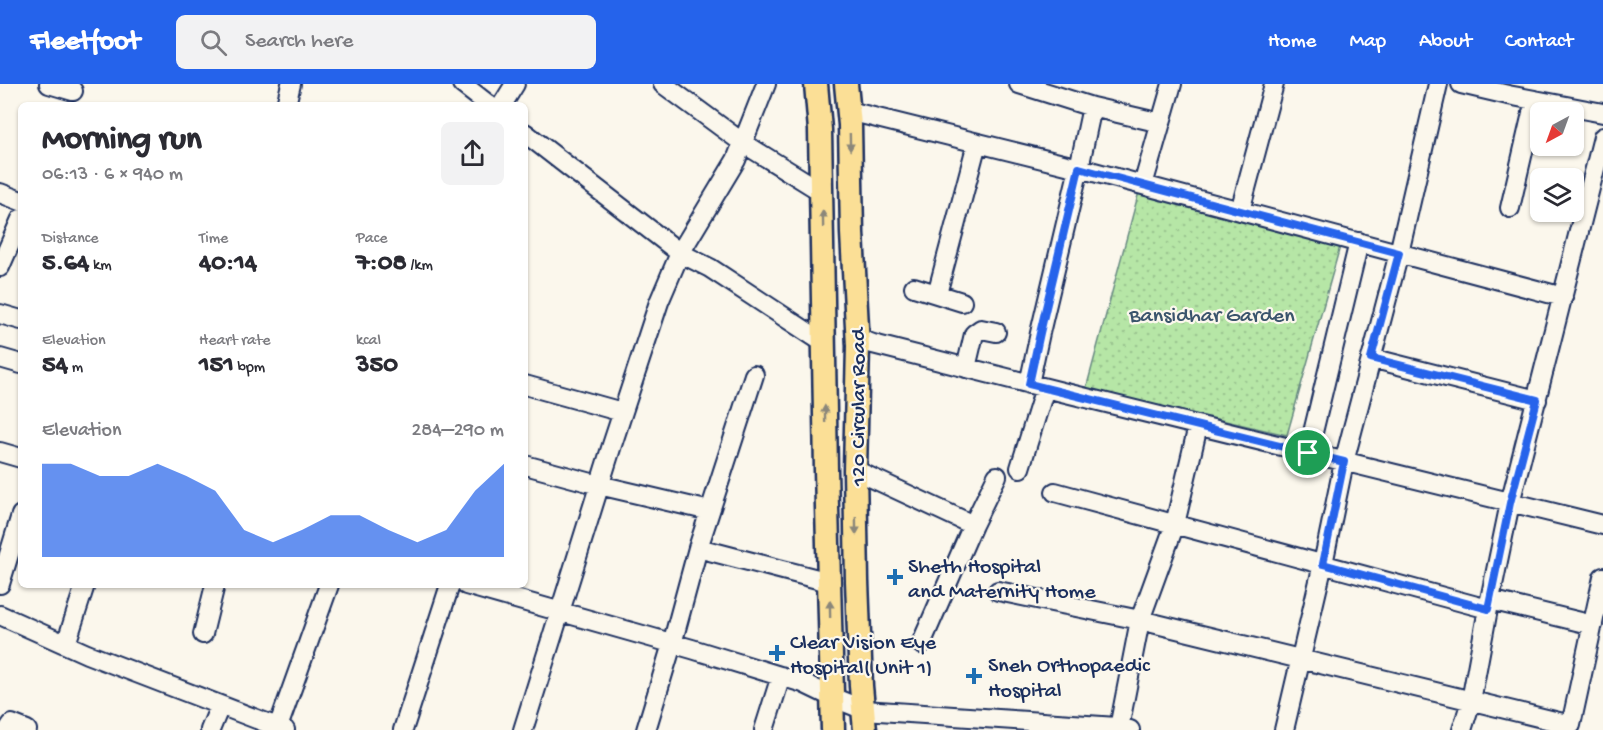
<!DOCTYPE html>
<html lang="en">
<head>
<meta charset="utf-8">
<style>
  :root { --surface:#fff; --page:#f2f2f3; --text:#2b2b33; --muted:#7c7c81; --accent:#2563eb }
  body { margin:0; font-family:"Gochi Hand",sans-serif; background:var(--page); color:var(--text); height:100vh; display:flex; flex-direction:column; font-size:22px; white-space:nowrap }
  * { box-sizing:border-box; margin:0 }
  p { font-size:20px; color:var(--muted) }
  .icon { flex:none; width:33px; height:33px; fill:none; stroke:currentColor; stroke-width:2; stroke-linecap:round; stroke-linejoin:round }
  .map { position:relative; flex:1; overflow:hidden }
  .drawer { position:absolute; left:18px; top:18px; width:510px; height:486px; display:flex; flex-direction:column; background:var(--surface); border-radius:9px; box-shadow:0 2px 4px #0004 }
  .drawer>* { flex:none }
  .needle { width:39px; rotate:221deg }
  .buttons { position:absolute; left:1530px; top:18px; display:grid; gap:12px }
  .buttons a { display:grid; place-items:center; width:54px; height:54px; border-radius:9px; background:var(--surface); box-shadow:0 2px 4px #0004; font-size:30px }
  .pin { position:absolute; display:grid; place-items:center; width:51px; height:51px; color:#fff; margin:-26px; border:3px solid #fff; border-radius:50%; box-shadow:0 2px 6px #0007 }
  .round { display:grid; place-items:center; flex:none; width:63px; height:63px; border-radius:9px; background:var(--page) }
  .summary { display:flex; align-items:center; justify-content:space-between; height:102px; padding:0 24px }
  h1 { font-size:33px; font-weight:700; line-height:45px }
  .figures { display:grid; grid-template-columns:repeat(3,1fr); gap:9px; height:102px; padding:6px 24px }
  .figures div { display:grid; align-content:center }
  .figures b { font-size:26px; font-weight:700 }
  .figures small { font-size:16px; font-weight:400 }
  .figures p { font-size:16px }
  .chart { height:168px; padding:12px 24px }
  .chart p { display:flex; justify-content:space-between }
  .chart svg { width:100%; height:108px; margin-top:6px; fill:var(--accent); opacity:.7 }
  header { display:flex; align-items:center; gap:36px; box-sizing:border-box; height:84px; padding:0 30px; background:var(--accent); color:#fff }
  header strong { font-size:28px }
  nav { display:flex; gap:33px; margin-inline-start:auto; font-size:21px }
  .search { width:420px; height:54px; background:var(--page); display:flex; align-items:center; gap:15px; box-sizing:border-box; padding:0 21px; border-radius:9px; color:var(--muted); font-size:22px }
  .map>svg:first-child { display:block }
  .park { fill:url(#park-dots); stroke:#688a82; stroke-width:1.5 }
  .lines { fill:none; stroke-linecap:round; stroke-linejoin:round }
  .minor-casing { stroke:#1b2f5e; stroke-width:22 }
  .major-casing { stroke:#1b2f5e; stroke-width:27 }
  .minor { stroke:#fbf7ec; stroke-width:18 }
  .major { stroke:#fbdf96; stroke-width:22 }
  .oneway { fill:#8b877a }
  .route-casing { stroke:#fff; stroke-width:12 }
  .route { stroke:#2563eb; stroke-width:8 }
  .poi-dot { fill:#1f6fb2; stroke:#fbf7ec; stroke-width:2 }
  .labels { text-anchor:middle; stroke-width:4.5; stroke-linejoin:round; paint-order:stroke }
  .park-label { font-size:22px; fill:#3a546c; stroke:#fbf7ec }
  .street-label { font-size:22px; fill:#1b2f5e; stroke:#fbf7ec }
  .poi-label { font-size:22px; fill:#1b2f5e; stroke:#fbf7ec; text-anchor:start }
</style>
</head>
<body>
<header>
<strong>Fleetfoot</strong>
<div class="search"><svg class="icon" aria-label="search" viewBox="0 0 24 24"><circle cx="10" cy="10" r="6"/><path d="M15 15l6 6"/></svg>Search here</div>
<nav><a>Home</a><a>Map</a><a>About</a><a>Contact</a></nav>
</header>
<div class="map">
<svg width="1603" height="646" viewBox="0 0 1603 646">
  <defs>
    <pattern id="park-dots" width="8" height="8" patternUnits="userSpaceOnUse" patternTransform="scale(1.5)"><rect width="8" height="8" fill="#b6e6a6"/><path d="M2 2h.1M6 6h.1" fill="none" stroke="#9cc691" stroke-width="1.8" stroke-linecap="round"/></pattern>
  </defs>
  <rect width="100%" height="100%" fill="#fbf7ec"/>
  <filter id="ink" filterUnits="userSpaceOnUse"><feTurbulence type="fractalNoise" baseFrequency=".0167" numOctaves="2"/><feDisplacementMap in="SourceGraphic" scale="12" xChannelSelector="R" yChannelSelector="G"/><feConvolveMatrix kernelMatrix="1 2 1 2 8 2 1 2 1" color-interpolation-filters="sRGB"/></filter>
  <g filter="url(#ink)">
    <path class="park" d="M1140 104 1341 159 1287 351 1086 305Z"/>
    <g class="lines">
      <defs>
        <path id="minor" d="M49 0 73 7
          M462 0 489 21
          M663 0 743 59 822 108
          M1019 0 1092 23 1079 84 1563 213
          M1461 0 1508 11 1603 29
          M286 21 291 0
          M502 21 515 0
          M1092 23 1161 39
          M849 27 1079 84 1040 249 1029 300
          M525 49 680 169 710 184 824 259
          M1143 101 1172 0
          M0 109 21 117
          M1510 124 1535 16
          M1240 127 1274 0
          M0 183 21 135
          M914 203 962 218
          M937 210 977 59
          M0 230 21 236
          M857 254 873 260 1062 308 1603 441
          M0 274 21 280
          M1371 274 1537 316
          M966 284 974 250 981 245 996 248
          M525 301 622 328
          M0 368 21 374
          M1308 369 1359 158
          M525 381 599 401 710 427
          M1020 384 1045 304
          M855 386 973 441
          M1055 408 1488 525
          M698 464 829 498
          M0 500 21 431
          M466 501 692 565 803 599 832 613 864 626 1117 643 1130 646
          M998 507 1140 536 1571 641 1603 493
          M1490 516 1593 541
          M0 531 87 570 285 646
          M203 550 215 501
          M66 560 85 501
          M921 560 973 441 997 392
          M1119 644 1140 536 1175 440 1198 342
          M8 646 12 640 27 646
          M210 646 220 622
          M277 646 329 501
          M403 646 450 501
          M523 646 612 361 659 218 680 169 736 76 766 0
          M646 646 672 560 698 464 754 291
          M764 646 781 592
          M1284 646 1323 480 1344 378 1399 169 1438 0
          M1462 646 1471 617 1488 525 1510 419 1603 53"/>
        <path id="major" d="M816 0 820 46 826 386 833 646
          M846 0 850 41 852 149 858 262 855 386 857 497 861 602 865 646"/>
      </defs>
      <use href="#minor" class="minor-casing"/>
      <use href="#major" class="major-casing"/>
      <use href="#minor" class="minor"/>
      <use href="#major" class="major"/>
    </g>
    <defs><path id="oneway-solid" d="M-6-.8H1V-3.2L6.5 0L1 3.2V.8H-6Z" transform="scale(1.5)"/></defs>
    <g class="oneway">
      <use href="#oneway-solid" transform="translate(850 58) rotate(89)"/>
      <use href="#oneway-solid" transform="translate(823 135) rotate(-91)"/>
      <use href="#oneway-solid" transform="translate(825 330) rotate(-91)"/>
      <use href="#oneway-solid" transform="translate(856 442) rotate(89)"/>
      <use href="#oneway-solid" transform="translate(830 525) rotate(-91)"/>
    </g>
  </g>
  <g class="lines" filter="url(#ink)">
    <defs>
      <path id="route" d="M1079 84 1399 169 1371 274 1537 316 1510 419 1488 525 1323 480 1344 378 1029 300 1040 249Z"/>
    </defs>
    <use href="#route" class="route-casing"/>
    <use href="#route" class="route"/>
  </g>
  <g class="poi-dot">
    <path d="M892 484h6v6h6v6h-6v6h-6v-6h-6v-6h6z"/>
    <path d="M774 560h6v6h6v6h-6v6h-6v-6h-6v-6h6z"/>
    <path d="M971 583h6v6h6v6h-6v6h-6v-6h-6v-6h6z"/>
  </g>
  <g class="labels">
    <g class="park-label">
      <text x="1212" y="237">Bansidhar Garden</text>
    </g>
    <g class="street-label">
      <text transform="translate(856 323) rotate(-90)" y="8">120 Circular Road</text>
    </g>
    <g class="poi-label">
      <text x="908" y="488">Sheth Hospital<tspan x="908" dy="25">and Maternity Home</tspan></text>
      <text x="790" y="564">Clear Vision Eye<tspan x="790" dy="25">Hospital( Unit 1)</tspan></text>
      <text x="988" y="587">Sneh Orthopaedic<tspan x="988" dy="25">Hospital</tspan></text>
    </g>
  </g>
</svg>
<div class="buttons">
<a><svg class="needle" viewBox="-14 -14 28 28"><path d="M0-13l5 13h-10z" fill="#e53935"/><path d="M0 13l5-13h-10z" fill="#7c7c81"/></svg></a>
<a><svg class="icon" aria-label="layers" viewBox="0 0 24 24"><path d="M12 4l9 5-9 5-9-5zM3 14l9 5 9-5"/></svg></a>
</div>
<div class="pin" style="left:1308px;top:369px;background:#1e9e55"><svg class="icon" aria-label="arrive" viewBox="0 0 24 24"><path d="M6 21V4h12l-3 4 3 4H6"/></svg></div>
<section class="drawer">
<div class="summary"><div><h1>Morning run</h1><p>06:13 · 6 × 940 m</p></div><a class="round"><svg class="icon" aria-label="share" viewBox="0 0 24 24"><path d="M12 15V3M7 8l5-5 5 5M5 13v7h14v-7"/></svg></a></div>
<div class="figures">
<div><p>Distance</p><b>5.64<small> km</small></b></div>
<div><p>Time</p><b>40:14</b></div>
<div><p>Pace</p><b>7:08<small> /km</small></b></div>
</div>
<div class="figures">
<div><p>Elevation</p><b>54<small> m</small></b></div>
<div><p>Heart rate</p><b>151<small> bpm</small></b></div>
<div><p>kcal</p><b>350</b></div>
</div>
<div class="chart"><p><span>Elevation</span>284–290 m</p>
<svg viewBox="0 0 160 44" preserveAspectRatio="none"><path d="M0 44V6L10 6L20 11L30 11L40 6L50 11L60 17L70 33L80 38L90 33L100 27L110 27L120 33L130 38L140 33L150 17L160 6V44z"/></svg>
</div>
</section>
</div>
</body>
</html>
